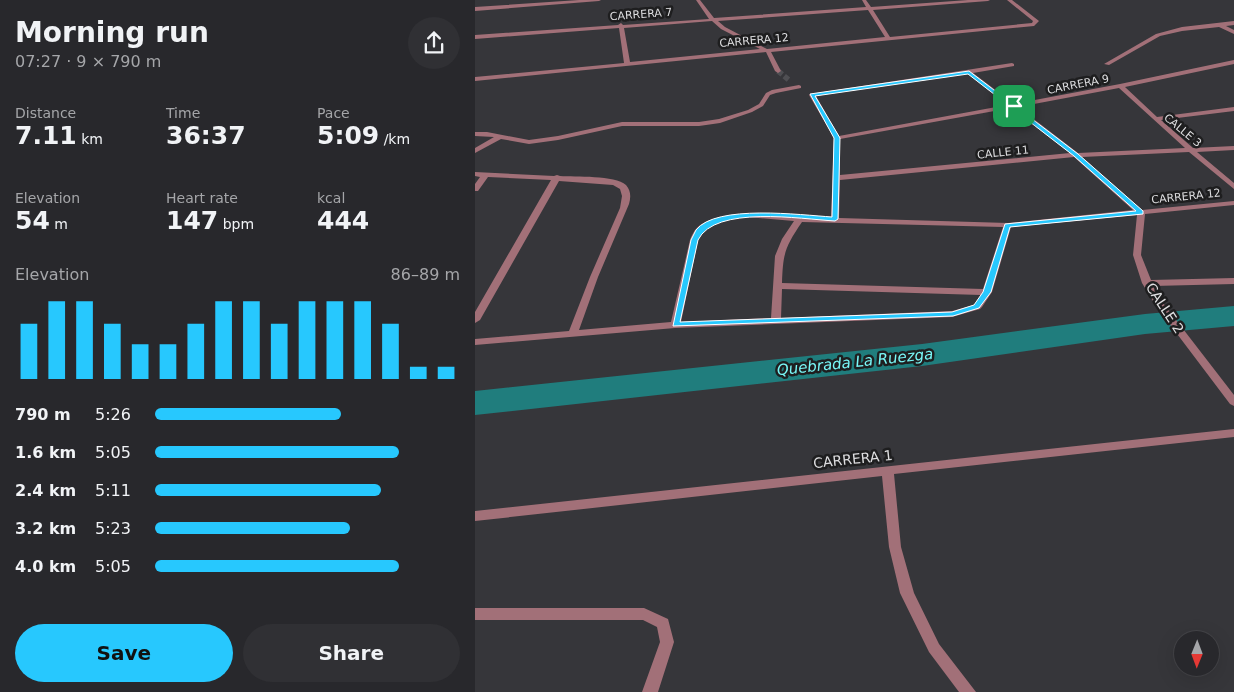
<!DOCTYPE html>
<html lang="en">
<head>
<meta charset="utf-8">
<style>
  :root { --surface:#28282c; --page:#303034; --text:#f1f3f6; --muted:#a5a6a9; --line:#444448; --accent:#27c8fe }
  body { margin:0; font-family:"DejaVu Sans",sans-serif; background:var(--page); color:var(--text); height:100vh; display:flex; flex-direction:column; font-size:19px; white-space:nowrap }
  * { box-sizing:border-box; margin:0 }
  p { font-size:16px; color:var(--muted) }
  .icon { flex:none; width:28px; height:28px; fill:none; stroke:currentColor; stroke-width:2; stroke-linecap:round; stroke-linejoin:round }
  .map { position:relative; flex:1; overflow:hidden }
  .side { display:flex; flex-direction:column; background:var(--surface); width:475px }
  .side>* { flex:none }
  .needle { width:32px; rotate:181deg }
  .tools { position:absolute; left:699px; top:631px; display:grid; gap:10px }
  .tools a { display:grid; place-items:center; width:45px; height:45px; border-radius:50%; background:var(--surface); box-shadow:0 5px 20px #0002,0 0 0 1px var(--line); font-size:25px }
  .pin { position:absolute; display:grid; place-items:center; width:42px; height:42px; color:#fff; margin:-21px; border-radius:10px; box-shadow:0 2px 8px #0006 }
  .round { display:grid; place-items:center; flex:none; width:52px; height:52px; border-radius:26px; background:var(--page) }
  .summary { display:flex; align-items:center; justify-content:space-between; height:85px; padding:0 15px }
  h1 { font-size:28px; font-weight:700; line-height:38px }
  .figures { display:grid; grid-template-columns:repeat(3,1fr); gap:8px; height:85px; padding:5px 15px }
  .figures div { display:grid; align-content:center }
  .figures b { font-size:25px; font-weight:700 }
  .figures small { font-size:14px; font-weight:400 }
  .figures p { font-size:14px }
  .chart { height:140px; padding:10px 15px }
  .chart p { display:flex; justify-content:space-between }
  .chart svg { width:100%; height:90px; margin-top:5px; stroke:var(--accent); stroke-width:6 }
  .primary-button { display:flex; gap:10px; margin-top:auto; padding:10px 15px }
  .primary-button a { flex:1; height:58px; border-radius:30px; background:var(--accent); color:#111; font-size:20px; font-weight:700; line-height:58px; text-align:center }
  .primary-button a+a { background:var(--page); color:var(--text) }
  ul { padding:0 15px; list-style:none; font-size:16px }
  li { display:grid; grid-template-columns:80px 60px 1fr; align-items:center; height:38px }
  li i { height:12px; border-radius:6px; background:var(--accent) }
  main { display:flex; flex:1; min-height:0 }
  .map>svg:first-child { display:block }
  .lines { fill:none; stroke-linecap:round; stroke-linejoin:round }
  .river { fill:#207d7d; fill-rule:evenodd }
  .street-tunnel { stroke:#4f4f53; stroke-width:5.5; stroke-dasharray:5.5 2.5; stroke-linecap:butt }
  .street { fill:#a27078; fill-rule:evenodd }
  .route { fill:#27c8fe; stroke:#fff; fill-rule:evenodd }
  .labels { text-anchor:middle; stroke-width:5; stroke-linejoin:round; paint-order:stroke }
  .far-street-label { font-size:11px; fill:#dedee0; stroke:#1e1e1f }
  .street-label { font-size:14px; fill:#dedee0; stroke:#1e1e1f }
  .water-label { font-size:15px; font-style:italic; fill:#79f8f8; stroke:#1e1e1f }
</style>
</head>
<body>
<main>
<section class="side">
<div class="summary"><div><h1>Morning run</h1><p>07:27 · 9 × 790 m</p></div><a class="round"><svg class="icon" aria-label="share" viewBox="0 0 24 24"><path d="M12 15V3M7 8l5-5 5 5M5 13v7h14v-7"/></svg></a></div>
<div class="figures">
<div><p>Distance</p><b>7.11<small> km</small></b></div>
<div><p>Time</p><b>36:37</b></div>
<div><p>Pace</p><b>5:09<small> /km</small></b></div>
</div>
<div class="figures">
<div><p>Elevation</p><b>54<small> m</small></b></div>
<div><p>Heart rate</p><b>147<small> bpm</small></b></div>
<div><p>kcal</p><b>444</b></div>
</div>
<div class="chart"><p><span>Elevation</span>86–89 m</p>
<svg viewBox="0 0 160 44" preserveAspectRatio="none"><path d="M5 44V17M15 44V6M25 44V6M35 44V17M45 44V27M55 44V27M65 44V17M75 44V6M85 44V6M95 44V17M105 44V6M115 44V6M125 44V6M135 44V17M145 44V38M155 44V38"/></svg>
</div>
<ul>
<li><b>790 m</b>5:26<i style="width:61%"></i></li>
<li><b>1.6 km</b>5:05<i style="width:80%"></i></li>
<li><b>2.4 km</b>5:11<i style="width:74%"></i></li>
<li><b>3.2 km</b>5:23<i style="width:64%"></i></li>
<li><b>4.0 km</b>5:05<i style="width:80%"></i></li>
</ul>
<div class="primary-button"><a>Save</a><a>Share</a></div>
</section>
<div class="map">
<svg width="759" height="692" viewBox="0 0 759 692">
  <rect width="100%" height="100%" fill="#36363a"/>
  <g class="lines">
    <path class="river" d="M759 306V326L670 334 447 366 0 415V391L447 344 670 314Z"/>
    <path class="street-tunnel" d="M303 71 314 80"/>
    <path class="street" d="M104 0H126L124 1 0 11V7Z
      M221 0H225L239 18 391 7 387 0H391L396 7 493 0H515L513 1 398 10 415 37 557 23 558 21 532 0H537L564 21 559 26 296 52 306 71 303 73 300 71 291 52 0 81V77L149 63 144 28 0 39V35L143 25 146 23 148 25 234 19ZM393 10 410 37 292 49 250 27 243 21ZM237 21 246 29 285 49 155 62 149 28Z
      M759 21V25L751 26 759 30V34L744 27 707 31 685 36 634 65 629 64 681 34 707 27Z
      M759 60V64L650 87 682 117 759 107V111L686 120 718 148 759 146V150L722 152 759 183V189L714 152 607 157 667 210 759 201V205L670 214 666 255 676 280 759 278V284L678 286 688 303 759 395V406L755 404 681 306 667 283 658 255 662 215 536 227 517 292 507 307 505 309 477 317 200 328 0 345V339L94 331 115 277 145 208 147 196 145 189 138 185 84 181 5 320 0 323V312L76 180 13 177 3 191H0V184L5 177 0 176V172L79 176 82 175 85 176C100 177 140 175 151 185 156 191 156 197 154 204L123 277 104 330 196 322 215 240C216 237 218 233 220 230 240 204 326 217 356 217L359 138 334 95 335 94 537 63 539 64V66L498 73 539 104 645 84ZM492 73 532 105 364 136 341 96ZM644 88 710 148 603 153 543 107ZM536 108 595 153 365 175V139ZM599 157 658 210 533 223 364 218 365 180ZM272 217 319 221 307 239 300 256 296 318 206 322 223 240C232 222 253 220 272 217ZM327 222 528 227 508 289 307 283C308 253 310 247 327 222ZM307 289 506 295 499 305 477 311 306 318Z
      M324 85 326 86V88L301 93 295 95 288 106 277 112 245 123 224 126H147L83 140 54 144 26 139 0 153V148L19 137 0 136V132H12L54 140 83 136 147 122H224L244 119 273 110 284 104 291 93 297 90Z
      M759 429V437L419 474 426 547 439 593 464 644 501 692H484L454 652 425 593 414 547 407 476 0 521V511Z
      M0 608H169L193 619 199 642 183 692H167L185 642 182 627 168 620H0Z"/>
  </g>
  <path class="route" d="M494 71 603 154 668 211V214L535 227 516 292 504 308 478 316 198 326 216 240C218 237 219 233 221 230 241 204 326 215 357 217L359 138 335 94ZM493 74 599 156 661 211 530 224 508 292 499 305 477 312 205 322 223 240C240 205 326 219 360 221L363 219 365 138 340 96Z"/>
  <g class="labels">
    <g class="far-street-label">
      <text transform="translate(166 14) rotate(-4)" y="4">CARRERA 7</text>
      <text transform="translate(279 40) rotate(-5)" y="4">CARRERA 12</text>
      <text transform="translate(603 84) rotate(-11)" y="4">CARRERA 9</text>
      <text transform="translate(708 130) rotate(40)" y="4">CALLE 3</text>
      <text transform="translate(528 152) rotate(-6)" y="4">CALLE 11</text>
      <text transform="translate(711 196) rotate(-6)" y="4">CARRERA 12</text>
    </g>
    <g class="street-label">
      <text transform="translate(690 308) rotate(57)" y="5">CALLE 2</text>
      <text transform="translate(378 459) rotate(-6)" y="5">CARRERA 1</text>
    </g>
    <g class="water-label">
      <text transform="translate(380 362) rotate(-6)" y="5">Quebrada La Ruezga</text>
    </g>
  </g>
</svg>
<div class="tools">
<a><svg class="needle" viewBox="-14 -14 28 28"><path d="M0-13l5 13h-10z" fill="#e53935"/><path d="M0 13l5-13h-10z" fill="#a5a6a9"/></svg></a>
</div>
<div class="pin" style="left:539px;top:106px;background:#1e9e55"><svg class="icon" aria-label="arrive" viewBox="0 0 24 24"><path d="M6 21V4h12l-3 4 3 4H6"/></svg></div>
</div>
</main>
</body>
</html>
